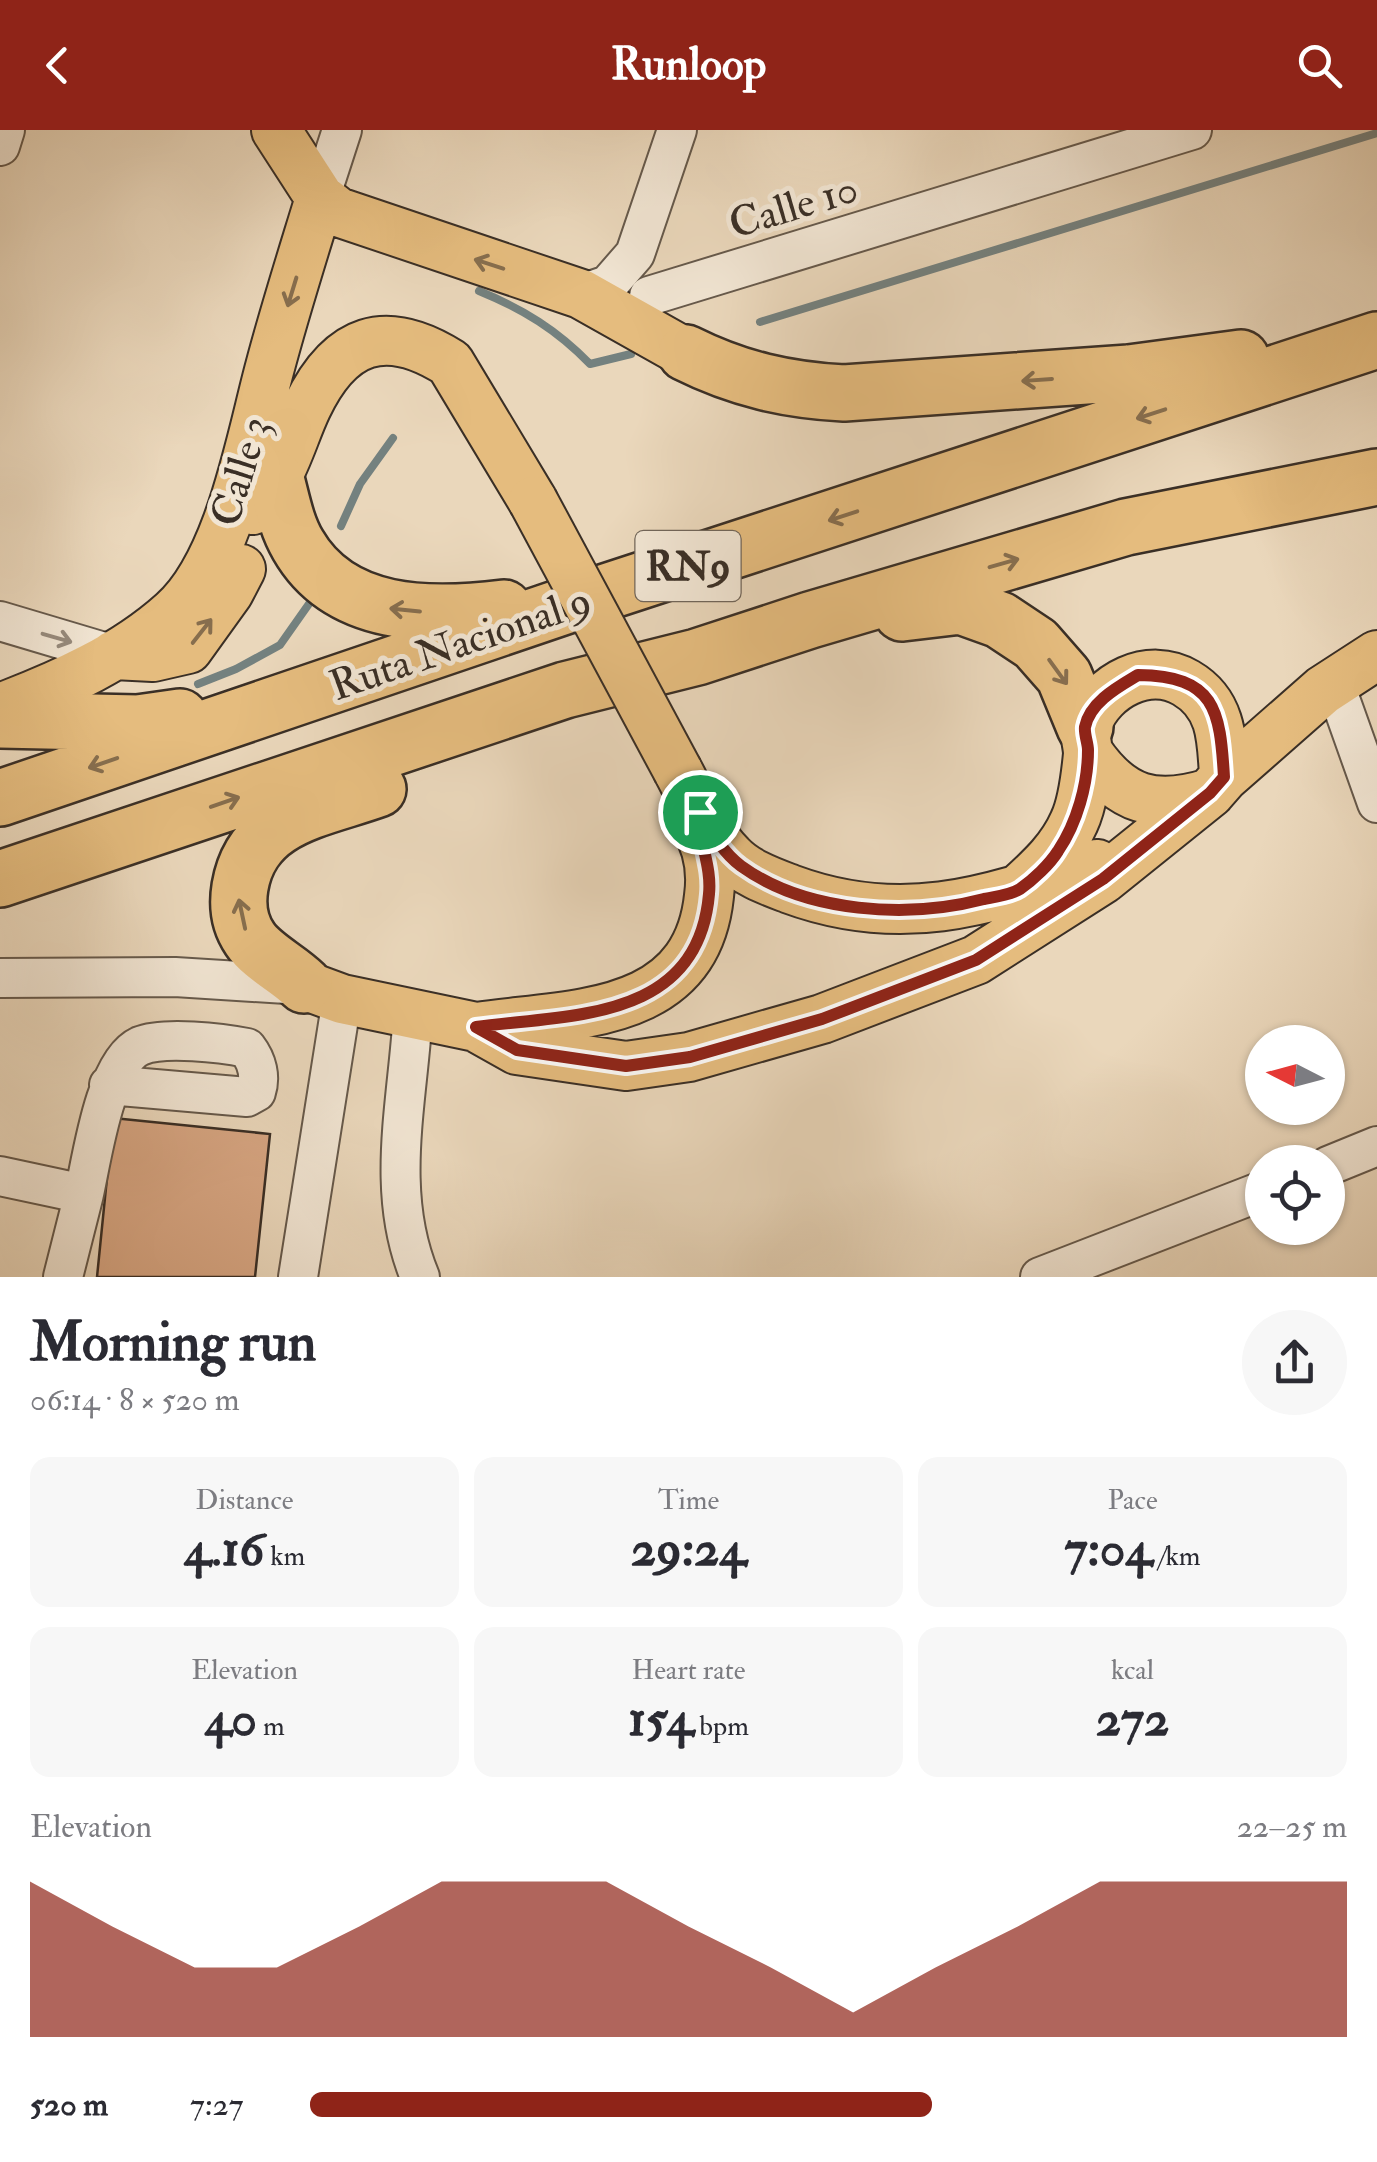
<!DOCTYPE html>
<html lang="en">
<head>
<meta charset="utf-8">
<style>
  :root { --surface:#fff; --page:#f7f7f7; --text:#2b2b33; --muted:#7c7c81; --accent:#8f2418 }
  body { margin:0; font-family:"IM FELL Double Pica",serif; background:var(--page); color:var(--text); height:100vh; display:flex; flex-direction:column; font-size:38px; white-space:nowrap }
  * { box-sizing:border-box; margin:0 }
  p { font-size:32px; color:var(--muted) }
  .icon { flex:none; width:55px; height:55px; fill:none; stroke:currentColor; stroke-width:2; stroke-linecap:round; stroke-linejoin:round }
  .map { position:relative; height:1147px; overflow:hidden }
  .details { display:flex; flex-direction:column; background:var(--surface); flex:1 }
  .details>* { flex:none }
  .needle { width:65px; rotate:276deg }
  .fabs { position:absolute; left:1245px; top:895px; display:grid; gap:20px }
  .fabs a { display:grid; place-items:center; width:100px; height:100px; border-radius:50%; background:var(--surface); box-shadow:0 2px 8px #0004; font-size:50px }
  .pin { position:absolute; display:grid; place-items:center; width:85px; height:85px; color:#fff; margin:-42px; border:5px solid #fff; border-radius:50%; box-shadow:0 2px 10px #0007 }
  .round { display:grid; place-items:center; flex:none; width:105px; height:105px; border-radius:52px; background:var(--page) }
  .summary { display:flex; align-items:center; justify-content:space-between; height:170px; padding:0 30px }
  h1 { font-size:55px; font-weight:700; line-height:75px }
  .stats { display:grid; grid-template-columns:repeat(3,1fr); gap:15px; height:170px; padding:10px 30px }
  .stats div { display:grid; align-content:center; border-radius:20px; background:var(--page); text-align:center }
  .stats b { font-size:50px; font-weight:700 }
  .stats small { font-size:28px; font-weight:400 }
  .stats p { font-size:28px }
  .chart { height:280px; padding:20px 30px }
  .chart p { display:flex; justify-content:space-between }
  .chart svg { width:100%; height:180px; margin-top:10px; fill:var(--accent); opacity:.7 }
  ul { padding:0 30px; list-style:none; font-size:32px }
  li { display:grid; grid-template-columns:160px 120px 1fr; align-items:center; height:75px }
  li i { height:25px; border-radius:12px; background:var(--accent) }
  header { display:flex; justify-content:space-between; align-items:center; height:130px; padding:0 30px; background:var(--accent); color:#fff; font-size:45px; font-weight:700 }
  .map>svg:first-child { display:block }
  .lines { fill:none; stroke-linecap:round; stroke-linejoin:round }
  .stream { stroke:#74817f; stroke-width:8 }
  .building { fill:#d7a683; stroke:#3a2f26; stroke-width:2.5 }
  .minor-casing { stroke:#66594b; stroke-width:42 }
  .major-casing { stroke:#3a2f26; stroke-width:52 }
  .highway-casing { stroke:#3a2f26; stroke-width:60 }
  .minor { stroke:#f1e5d3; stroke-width:38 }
  .major { stroke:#e5bc7e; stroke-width:48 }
  .highway { stroke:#e5bc7e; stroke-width:55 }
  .major-bridge-casing { stroke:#3a2f26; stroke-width:52; stroke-linecap:butt }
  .major-bridge { stroke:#e5bc7e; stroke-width:48 }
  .oneway { stroke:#876e4e }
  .oneway2 { stroke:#968a7c }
  .route-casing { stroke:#fff; stroke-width:20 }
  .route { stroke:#8f2418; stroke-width:12 }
  .labels { text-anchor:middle; stroke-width:10; stroke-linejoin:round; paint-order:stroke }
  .shield { fill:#f1e5d3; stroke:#71665a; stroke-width:2.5 }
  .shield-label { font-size:40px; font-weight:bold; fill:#3a2f26 }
  .street-label { font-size:42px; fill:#3a2f26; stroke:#f1e5d3 }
</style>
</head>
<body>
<header><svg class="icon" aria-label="back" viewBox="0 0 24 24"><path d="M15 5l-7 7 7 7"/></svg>Runloop<svg class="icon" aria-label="search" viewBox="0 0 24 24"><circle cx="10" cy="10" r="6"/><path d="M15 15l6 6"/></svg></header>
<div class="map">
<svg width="1377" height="1147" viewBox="0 0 1377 1147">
  <rect width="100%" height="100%" fill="#ead7bb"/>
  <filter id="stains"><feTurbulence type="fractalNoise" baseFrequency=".002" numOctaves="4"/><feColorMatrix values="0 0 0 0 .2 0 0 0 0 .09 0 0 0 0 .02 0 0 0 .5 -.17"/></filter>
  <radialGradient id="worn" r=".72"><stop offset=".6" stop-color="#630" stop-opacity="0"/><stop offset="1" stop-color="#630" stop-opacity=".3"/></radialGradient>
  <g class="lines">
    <path class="stream" d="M479 161C523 179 557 200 590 234L631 224
      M760 192 1377 3
      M341 396 360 354 393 308
      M198 554 236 539 280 515 311 471"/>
  </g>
  <path class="building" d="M113 988 270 1004 255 1147H97Z"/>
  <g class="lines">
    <defs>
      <path id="minor" d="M0 16 5 0
        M320 68 342 0
        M581 164 608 155 635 124 677 0
        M649 166 1192 0
        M0 491 114 525
        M1334 552 1377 673
        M0 848 175 847 302 855
        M413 882C408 972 384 1061 420 1147
        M1328 1036 1377 1016
        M0 1046 84 1064C92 1028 105 932 140 916 164 906 222 913 247 918 257 931 261 947 256 962L247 967 109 955
        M63 1147 84 1064
        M298 1147 342 869
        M1040 1147 1262 1061"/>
      <path id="major" d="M276 0 320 68 338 82 581 164 686 223
        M253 380C260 370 270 360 276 349 289 326 296 300 307 277 340 208 385 192 450 233L533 371
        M114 525 153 527 188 519 229 462 241 439
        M0 578C61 555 124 527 173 483 230 433 251 307 270 237 285 180 303 124 320 68
        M1088 622C1121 671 1155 680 1210 663
        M678 641C693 669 707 703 730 726 746 743 769 751 790 759 904 801 989 770 1097 734
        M1021 757C1043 737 1062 719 1074 692 1083 673 1086 645 1088 624 1088 614 1083 603 1087 594 1102 555 1149 531 1186 553 1222 574 1222 609 1224 647
        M304 855 342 869 476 897 517 920 626 936 689 927 822 889 976 830 1103 749 1210 663 1224 647 1323 560 1377 525
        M477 897C571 883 696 891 709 766 711 751 710 734 706 720 702 708 698 702 699 690"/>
      <path id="highway" d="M686 223C738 249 787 260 844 263L1129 243 1241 228
        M276 349C282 371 286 395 298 415 340 488 430 487 504 478
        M902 483 961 476 1000 490 1036 514 1064 546 1085 597
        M0 590 138 593 180 587
        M0 668 606 462 1377 210
        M0 749 565 560 697 527 810 490 1126 397 1377 347
        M304 855C288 839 262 827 250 809 239 793 237 775 240 757 252 686 320 680 378 659"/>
    </defs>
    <use href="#minor" class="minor-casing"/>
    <use href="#major" class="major-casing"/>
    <use href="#highway" class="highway-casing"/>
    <use href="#minor" class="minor"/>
    <use href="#major" class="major"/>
    <use href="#highway" class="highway"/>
    <defs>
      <path id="major-bridge" d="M533 371 678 641"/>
    </defs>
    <use href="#major-bridge" class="major-bridge-casing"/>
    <use href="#major-bridge" class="major-bridge"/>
  </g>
  <defs><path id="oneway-shaft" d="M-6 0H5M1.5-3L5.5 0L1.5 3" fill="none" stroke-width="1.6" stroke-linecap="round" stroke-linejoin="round" transform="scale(2.5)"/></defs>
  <g class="oneway">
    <use href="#oneway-shaft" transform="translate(489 134) rotate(-162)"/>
    <use href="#oneway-shaft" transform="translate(292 162) rotate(107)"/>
    <use href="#oneway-shaft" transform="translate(1037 250) rotate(176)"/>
    <use href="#oneway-shaft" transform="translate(1151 284) rotate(162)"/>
    <use href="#oneway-shaft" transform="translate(843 386) rotate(162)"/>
    <use href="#oneway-shaft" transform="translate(1004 433) rotate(-16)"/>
    <use href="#oneway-shaft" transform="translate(405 480) rotate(-174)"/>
    <use href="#oneway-shaft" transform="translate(202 501) rotate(-52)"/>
    <use href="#oneway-shaft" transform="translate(1058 542) rotate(54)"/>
    <use href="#oneway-shaft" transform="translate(103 633) rotate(161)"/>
    <use href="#oneway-shaft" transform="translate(225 672) rotate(-19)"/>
    <use href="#oneway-shaft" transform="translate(242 784) rotate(-102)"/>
  </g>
  <use class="oneway2" href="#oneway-shaft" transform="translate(57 508) rotate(16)"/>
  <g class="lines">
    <defs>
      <path id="route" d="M1138 545C1215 546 1220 579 1224 647L1210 663 1103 749 976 830 822 889 690 927 626 936 517 920 476 897C570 884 698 892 709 764 712 734 697 710 700 682 711 701 722 722 741 736 806 783 908 789 984 769 995 767 1011 765 1020 759 1033 750 1050 734 1058 721 1077 693 1088 654 1088 620 1088 613 1084 604 1085 597 1090 572 1118 557 1138 545Z"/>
    </defs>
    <use href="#route" class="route-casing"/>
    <use href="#route" class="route"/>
  </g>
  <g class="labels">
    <rect class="shield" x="635.5" y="401" width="105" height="70" rx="8"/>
    <g class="shield-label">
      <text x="688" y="450">RN9</text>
    </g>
    <g class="street-label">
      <text transform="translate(793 75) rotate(-17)" y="15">Calle 10</text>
      <text transform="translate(239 341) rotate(-73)" y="15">Calle 3</text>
      <text transform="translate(460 512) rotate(-19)" y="15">Ruta Nacional 9</text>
    </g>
  </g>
  <rect width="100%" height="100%" filter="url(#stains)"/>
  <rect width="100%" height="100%" fill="url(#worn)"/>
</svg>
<div class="fabs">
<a><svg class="needle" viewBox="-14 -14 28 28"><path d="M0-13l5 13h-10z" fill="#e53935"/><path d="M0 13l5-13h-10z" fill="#7c7c81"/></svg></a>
<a><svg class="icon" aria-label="locate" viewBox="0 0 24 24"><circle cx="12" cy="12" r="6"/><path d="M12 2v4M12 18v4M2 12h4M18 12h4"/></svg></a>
</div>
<div class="pin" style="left:700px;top:682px;background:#1e9e55"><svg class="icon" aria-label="arrive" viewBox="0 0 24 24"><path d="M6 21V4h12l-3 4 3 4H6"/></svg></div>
</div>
<section class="details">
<div class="summary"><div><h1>Morning run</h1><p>06:14 · 8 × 520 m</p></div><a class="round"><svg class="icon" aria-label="share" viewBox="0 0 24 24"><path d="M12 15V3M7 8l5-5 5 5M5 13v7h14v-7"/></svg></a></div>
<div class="stats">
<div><p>Distance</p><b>4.16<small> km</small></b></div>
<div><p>Time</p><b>29:24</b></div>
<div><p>Pace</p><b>7:04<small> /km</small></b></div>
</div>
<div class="stats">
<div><p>Elevation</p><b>40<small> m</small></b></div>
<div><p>Heart rate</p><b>154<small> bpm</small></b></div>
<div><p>kcal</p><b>272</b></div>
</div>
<div class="chart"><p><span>Elevation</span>22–25 m</p>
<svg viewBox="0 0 160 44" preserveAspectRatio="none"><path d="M0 44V6L10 17L20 27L30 27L40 17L50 6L60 6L70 6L80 17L90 27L100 38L110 27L120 17L130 6L140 6L150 6L160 6V44z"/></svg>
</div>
<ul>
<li><b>520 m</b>7:27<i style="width:60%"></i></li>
</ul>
</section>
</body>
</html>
